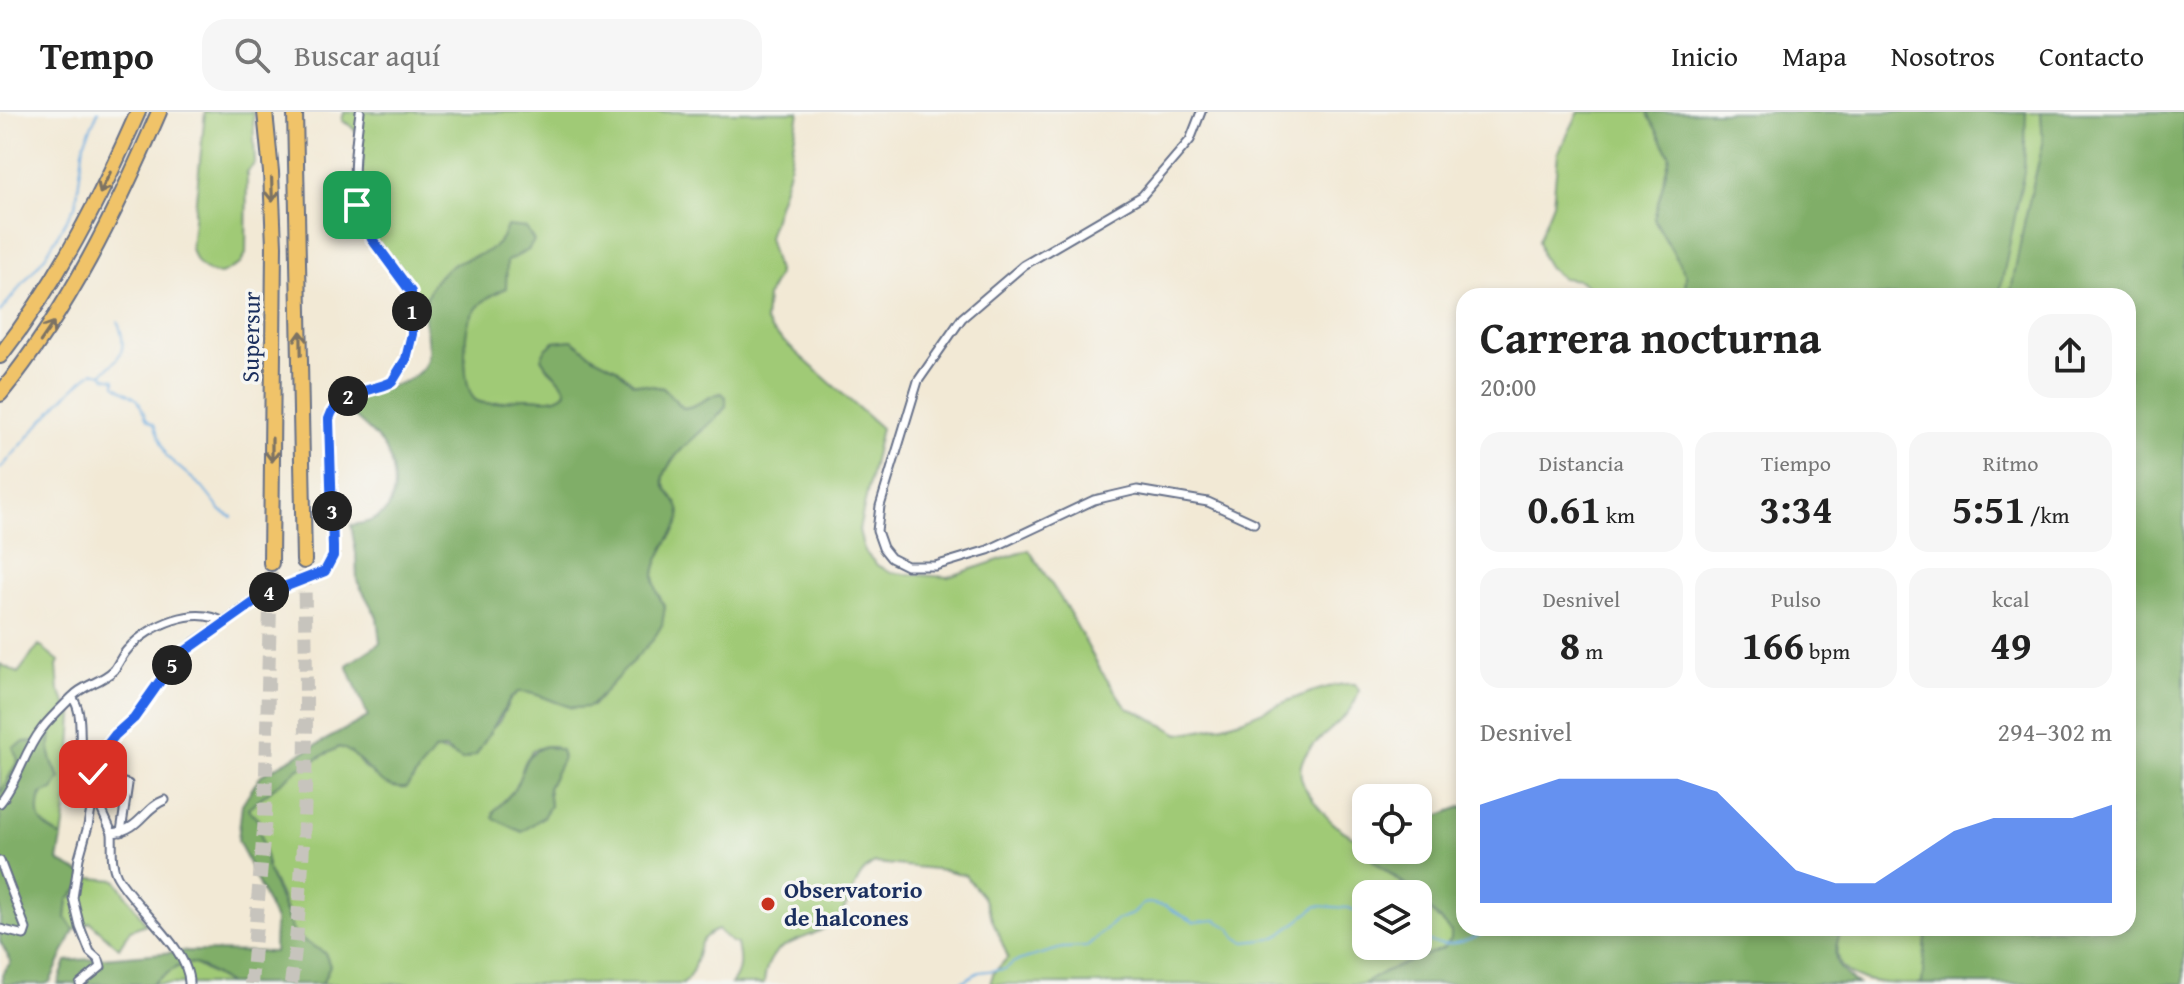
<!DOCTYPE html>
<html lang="es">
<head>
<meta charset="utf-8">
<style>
  :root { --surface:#fff; --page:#f6f6f6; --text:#222; --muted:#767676; --line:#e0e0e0; --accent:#2563eb }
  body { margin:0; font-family:"Gentium Book Plus",serif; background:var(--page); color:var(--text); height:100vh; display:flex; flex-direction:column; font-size:30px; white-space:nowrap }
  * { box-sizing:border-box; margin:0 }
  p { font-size:26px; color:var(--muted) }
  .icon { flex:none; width:44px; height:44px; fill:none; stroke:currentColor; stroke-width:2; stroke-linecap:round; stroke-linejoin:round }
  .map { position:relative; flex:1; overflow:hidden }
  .panel { position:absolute; left:1456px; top:176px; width:680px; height:648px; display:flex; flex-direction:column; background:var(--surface); border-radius:24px; box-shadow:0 4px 12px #0003 }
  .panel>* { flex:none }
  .controls { position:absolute; left:1352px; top:672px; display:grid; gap:16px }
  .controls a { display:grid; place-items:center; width:80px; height:80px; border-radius:16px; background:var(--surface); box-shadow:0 4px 12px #0003; font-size:40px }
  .pin { position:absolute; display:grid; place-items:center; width:68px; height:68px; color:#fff; margin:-34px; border-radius:16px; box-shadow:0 4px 12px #0006 }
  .km { position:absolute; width:40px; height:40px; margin:-20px; border-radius:50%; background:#222; color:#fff; font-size:22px; line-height:40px; text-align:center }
  .round { display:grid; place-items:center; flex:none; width:84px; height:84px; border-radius:24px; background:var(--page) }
  .summary { display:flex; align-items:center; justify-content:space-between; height:136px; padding:0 24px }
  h1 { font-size:44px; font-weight:700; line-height:60px }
  .figures { display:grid; grid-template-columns:repeat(3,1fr); gap:12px; height:136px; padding:8px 24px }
  .figures div { display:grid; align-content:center; border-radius:20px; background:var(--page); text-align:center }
  .figures b { font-size:40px; font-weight:700 }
  .figures small { font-size:22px; font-weight:400 }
  .figures p { font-size:22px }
  .chart { height:224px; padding:16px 24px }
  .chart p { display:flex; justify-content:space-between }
  .chart svg { width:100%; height:144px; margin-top:8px; fill:var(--accent); opacity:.7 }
  header { display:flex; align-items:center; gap:48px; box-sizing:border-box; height:112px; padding:0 40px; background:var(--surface); border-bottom:2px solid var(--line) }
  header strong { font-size:38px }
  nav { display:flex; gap:44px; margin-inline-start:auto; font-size:28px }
  .search { width:560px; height:72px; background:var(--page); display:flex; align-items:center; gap:20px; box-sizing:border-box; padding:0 28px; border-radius:24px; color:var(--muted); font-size:30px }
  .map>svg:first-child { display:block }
  .green { fill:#a0ca76; stroke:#5e7c6a; stroke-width:2; fill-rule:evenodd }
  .forest { fill:#80ae67; stroke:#4e6e62; stroke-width:2 }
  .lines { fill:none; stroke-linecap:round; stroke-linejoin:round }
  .stream { stroke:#6cabdf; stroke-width:2 }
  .highway-tunnel { stroke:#c7c4bd; stroke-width:14; stroke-dasharray:14 7; stroke-linecap:butt }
  .street-casing { stroke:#667088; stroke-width:11 }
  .highway-casing { stroke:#667088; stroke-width:18 }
  .street { stroke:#fff; stroke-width:7 }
  .highway { stroke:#f0c369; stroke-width:14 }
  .oneway { stroke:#7b7263 }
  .route-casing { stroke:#fff; stroke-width:16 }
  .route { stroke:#2563eb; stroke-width:10 }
  .poi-dot { fill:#c8321e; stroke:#f6f6f2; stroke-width:3 }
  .labels { text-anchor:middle; stroke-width:7; stroke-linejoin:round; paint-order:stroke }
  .street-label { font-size:24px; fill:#1b2f5e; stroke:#f6f6f2 }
  .poi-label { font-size:24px; font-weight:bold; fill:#1b2f5e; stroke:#f6f6f2; text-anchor:start }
</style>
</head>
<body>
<header>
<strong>Tempo</strong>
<div class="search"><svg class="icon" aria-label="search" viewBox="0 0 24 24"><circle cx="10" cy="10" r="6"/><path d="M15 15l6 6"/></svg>Buscar aquí</div>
<nav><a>Inicio</a><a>Mapa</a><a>Nosotros</a><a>Contacto</a></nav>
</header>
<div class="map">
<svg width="2184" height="872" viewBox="0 0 2184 872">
  <rect width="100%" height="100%" fill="#f6f6f2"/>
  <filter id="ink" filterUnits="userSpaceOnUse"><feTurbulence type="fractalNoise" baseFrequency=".0125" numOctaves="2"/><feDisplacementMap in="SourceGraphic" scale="16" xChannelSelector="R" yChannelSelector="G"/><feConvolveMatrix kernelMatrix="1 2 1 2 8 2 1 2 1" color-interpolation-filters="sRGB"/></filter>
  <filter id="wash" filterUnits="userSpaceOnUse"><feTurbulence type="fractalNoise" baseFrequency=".006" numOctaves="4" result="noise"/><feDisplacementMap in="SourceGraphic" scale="32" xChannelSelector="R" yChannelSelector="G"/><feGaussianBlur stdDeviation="1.8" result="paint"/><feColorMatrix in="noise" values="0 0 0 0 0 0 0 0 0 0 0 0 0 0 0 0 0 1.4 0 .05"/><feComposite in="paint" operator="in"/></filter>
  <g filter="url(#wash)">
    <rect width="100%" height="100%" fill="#f2e9d5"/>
    <path class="green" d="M205 0H253L255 51 247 60 246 142 240 152 221 162C203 161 195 152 191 136Z
      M344 0H799L788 62 768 125 778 162 767 185 765 209 772 219 881 316 859 418 864 439 878 454 893 461 948 465 1029 438 1067 496 1101 559 1127 596 1141 601 1179 622C1199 618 1221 615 1241 608 1270 597 1326 569 1355 572L1359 578C1349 624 1270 635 1313 688 1328 708 1341 721 1365 730L1355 734 1415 782H1366V834H1418V785L1451 820V827L1444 836 1384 860 1363 872H990L993 862 1008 845 983 785 965 763 945 758 875 751C852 761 853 794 834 810 805 834 768 822 764 872H731C742 859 740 847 737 832L731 830 718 818C689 827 705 850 683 872H322L330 854 325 841 302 828 293 820 282 787 268 758 258 708 248 696 299 656 339 635 351 639 365 657 413 668C429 641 431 629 462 648L499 610 511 586 518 580 532 579 572 596 592 594 632 549 665 495C648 467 652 456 669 427 672 423 677 417 678 411 683 387 658 377 665 361 675 338 703 319 720 302L726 294 722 281C708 283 698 295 683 296L663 276 633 271 616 256 594 245 572 228 554 230 545 238V254L565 273 566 280C556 291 539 286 526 286 510 286 492 296 477 289 462 281 463 221 469 207 478 190 490 184 506 175V150L528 138 503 127C481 156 446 141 424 190 403 163 371 132 363 97 356 66 376 23 342 9ZM546 634H554L562 646 548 676 550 694 494 699 514 678 532 638Z
      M1579 0H1647L1670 44 1654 107 1686 163 1685 184H1601L1579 168 1562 166 1549 156 1542 144 1538 128 1553 91 1558 41Z
      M2026 0H2041L2043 32 2025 107 2010 184H1999Z
      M39 533 59 549 57 554 59 579 73 603 69 675 62 726 42 714C33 688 41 682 60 666 50 649 47 636 51 617L39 629 24 630 18 648 0 682V552L18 561Z
      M91 766 116 768 146 812 130 818 119 836 90 810 74 818 66 806 68 787Z
      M1842 816H1927L1922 872C1878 872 1818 872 1842 816Z
      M192 851 229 872H151L177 855Z"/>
    <path class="forest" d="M1647 0H2026L2024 60 1999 184H1685L1686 163 1654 107 1670 44Z
      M2041 0H2184V872H1922L1927 816H2128V184H2010L2025 107 2043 32Z
      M507 114 526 116 534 129 528 138 507 149 506 176C490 184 478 190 470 207 463 221 462 281 477 289 492 296 510 286 526 286 539 286 556 291 566 280 564 266 547 259 541 246L545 238 554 230 572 228 594 245 616 256 633 271 663 276 683 296C698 295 708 283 722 281L726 285V294L720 302C703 319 675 338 665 361 657 378 682 387 680 405 679 413 673 420 669 427 652 455 648 467 665 495L662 513 653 528 591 594C566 602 544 579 518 580L511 586 476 643 462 648 445 637 435 638 406 676C373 679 366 643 339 635L299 656 248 696 258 708 268 758 293 820 302 828 325 841 330 854 322 872H229L202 855 192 851 177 855 151 872H58L66 849 188 839 274 840 275 808 238 728 242 692 261 663 368 605 347 553 380 531 377 505 357 469 356 441 351 413C382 410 398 396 393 363 392 355 390 346 386 338 378 324 362 312 350 301L351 294C359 288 368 281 378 278 394 273 410 271 422 257 441 234 406 199 440 163 462 139 496 151 507 114Z
      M53 615C47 635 49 648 60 666L53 678 41 682C35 711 40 710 62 726L58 749 91 766 68 787 66 806 74 818 50 870 45 872H3L2 862 11 850 0 829V682L18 648 13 635 24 630 39 629Z
      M546 634 561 638 563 646 548 676 550 694 543 705 522 720 493 706 494 699C500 693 507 687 512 680 527 660 517 644 546 634Z
      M1464 694V816H1842C1831 845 1832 854 1858 872H1363L1384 860 1444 836 1451 827V820L1418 785V782L1354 734 1366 729V738H1418V711Z"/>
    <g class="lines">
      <path class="stream" d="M0 200 46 143 76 92 84 31 98 0
        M102 262 105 265 115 267V273L138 288 147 308 154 312 167 345 202 375 221 399 232 405
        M0 357C31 324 57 287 93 260L102 262C122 243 128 238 118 210
        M1418 824C1442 842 1473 826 1497 816
        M957 872 979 860 1005 857 1014 850 1062 836 1086 835 1116 808 1133 802 1143 792 1149 791 1165 794 1194 810 1216 808 1230 816 1237 826 1245 830 1271 827 1280 823 1317 794 1349 796 1366 804"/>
    </g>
  </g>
  <g filter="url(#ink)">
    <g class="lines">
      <path class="highway-tunnel" d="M251 872 265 705 271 451
        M291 872C309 731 307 591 304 449"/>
      <defs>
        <path id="street" d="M1201 0 1190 28 1142 84 1024 153 962 206 918 269 880 394 877 419 883 436 891 446 907 454H935L988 438 1094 388 1137 378 1208 390 1254 411
          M72 585C84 572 101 571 114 558 119 551 122 543 128 537 149 513 196 492 225 511
          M93 662 128 672 121 720
          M95 683 112 721C141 718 143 696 165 688
          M0 691C18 669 24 640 41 618 50 606 62 595 72 585 89 608 70 642 93 660
          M112 721C113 735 110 751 117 764 135 796 190 837 189 872
          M0 749 26 817 24 823 0 817
          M80 872 101 855 99 848 90 840 80 815 73 786 79 746 88 714 94 681 95 649 115 623 134 606 177 545 196 529 266 482 325 459 333 444 329 307C338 278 369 281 392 270 411 248 422 196 406 171 390 144 364 124 357 93 351 65 356 28 360 0"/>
        <path id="highway" d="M265 0 271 60 274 134 271 451
          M295 0 304 449
          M0 244C58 169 100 87 138 0
          M0 282C69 197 116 100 159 0"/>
      </defs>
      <use href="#street" class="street-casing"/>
      <use href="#highway" class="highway-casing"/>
      <use href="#street" class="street"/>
      <use href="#highway" class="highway"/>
    </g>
    <defs><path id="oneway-shaft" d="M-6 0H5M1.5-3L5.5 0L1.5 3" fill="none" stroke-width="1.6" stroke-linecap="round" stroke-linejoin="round" transform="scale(2)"/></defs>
    <g class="oneway">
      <use href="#oneway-shaft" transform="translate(105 71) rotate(116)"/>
      <use href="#oneway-shaft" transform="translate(272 78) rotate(88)"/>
      <use href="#oneway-shaft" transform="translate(47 220) rotate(-56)"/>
      <use href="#oneway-shaft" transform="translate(301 231) rotate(-91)"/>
      <use href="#oneway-shaft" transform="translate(272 338) rotate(90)"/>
    </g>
  </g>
  <g class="lines" filter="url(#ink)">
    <defs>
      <path id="route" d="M93 662 95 649 115 623 134 606 177 545 266 482 325 459 333 444V435L329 307C338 278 369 281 392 270L406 247 412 222 411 180 372 127 357 93"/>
    </defs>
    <use href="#route" class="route-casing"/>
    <use href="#route" class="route"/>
  </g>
  <circle class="poi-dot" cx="768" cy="792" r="8"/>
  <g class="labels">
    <g class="street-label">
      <text transform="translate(251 225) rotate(-89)" y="8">Supersur</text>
    </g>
    <g class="poi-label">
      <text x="784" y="786">Observatorio<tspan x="784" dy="28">de halcones</tspan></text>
    </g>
  </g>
</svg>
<div class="controls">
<a><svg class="icon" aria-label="locate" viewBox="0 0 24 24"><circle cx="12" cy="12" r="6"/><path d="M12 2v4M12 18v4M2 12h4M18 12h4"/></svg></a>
<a><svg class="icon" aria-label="layers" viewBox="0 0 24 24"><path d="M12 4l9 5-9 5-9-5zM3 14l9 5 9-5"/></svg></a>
</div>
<div class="pin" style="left:357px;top:93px;background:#1e9e55"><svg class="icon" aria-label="arrive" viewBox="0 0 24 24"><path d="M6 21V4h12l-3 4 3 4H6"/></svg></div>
<div class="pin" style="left:93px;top:662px;background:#d93025"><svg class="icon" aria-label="check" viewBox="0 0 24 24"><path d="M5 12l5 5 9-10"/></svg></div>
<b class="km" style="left:412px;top:199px">1</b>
<b class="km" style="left:348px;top:284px">2</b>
<b class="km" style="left:332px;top:399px">3</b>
<b class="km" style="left:269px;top:480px">4</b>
<b class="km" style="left:172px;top:553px">5</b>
<section class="panel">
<div class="summary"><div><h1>Carrera nocturna</h1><p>20:00</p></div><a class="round"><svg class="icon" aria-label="share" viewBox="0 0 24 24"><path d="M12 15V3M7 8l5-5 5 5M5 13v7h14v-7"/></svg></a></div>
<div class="figures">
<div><p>Distancia</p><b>0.61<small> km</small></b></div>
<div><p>Tiempo</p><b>3:34</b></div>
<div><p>Ritmo</p><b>5:51<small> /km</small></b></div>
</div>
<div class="figures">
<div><p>Desnivel</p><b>8<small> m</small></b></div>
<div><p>Pulso</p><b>166<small> bpm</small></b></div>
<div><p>kcal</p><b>49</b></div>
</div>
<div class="chart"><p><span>Desnivel</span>294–302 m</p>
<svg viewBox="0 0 160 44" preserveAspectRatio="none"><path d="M0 44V14L10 10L20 6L30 6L40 6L50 6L60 10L70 22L80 34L90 38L100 38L110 30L120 22L130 18L140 18L150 18L160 14V44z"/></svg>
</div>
</section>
</div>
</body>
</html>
